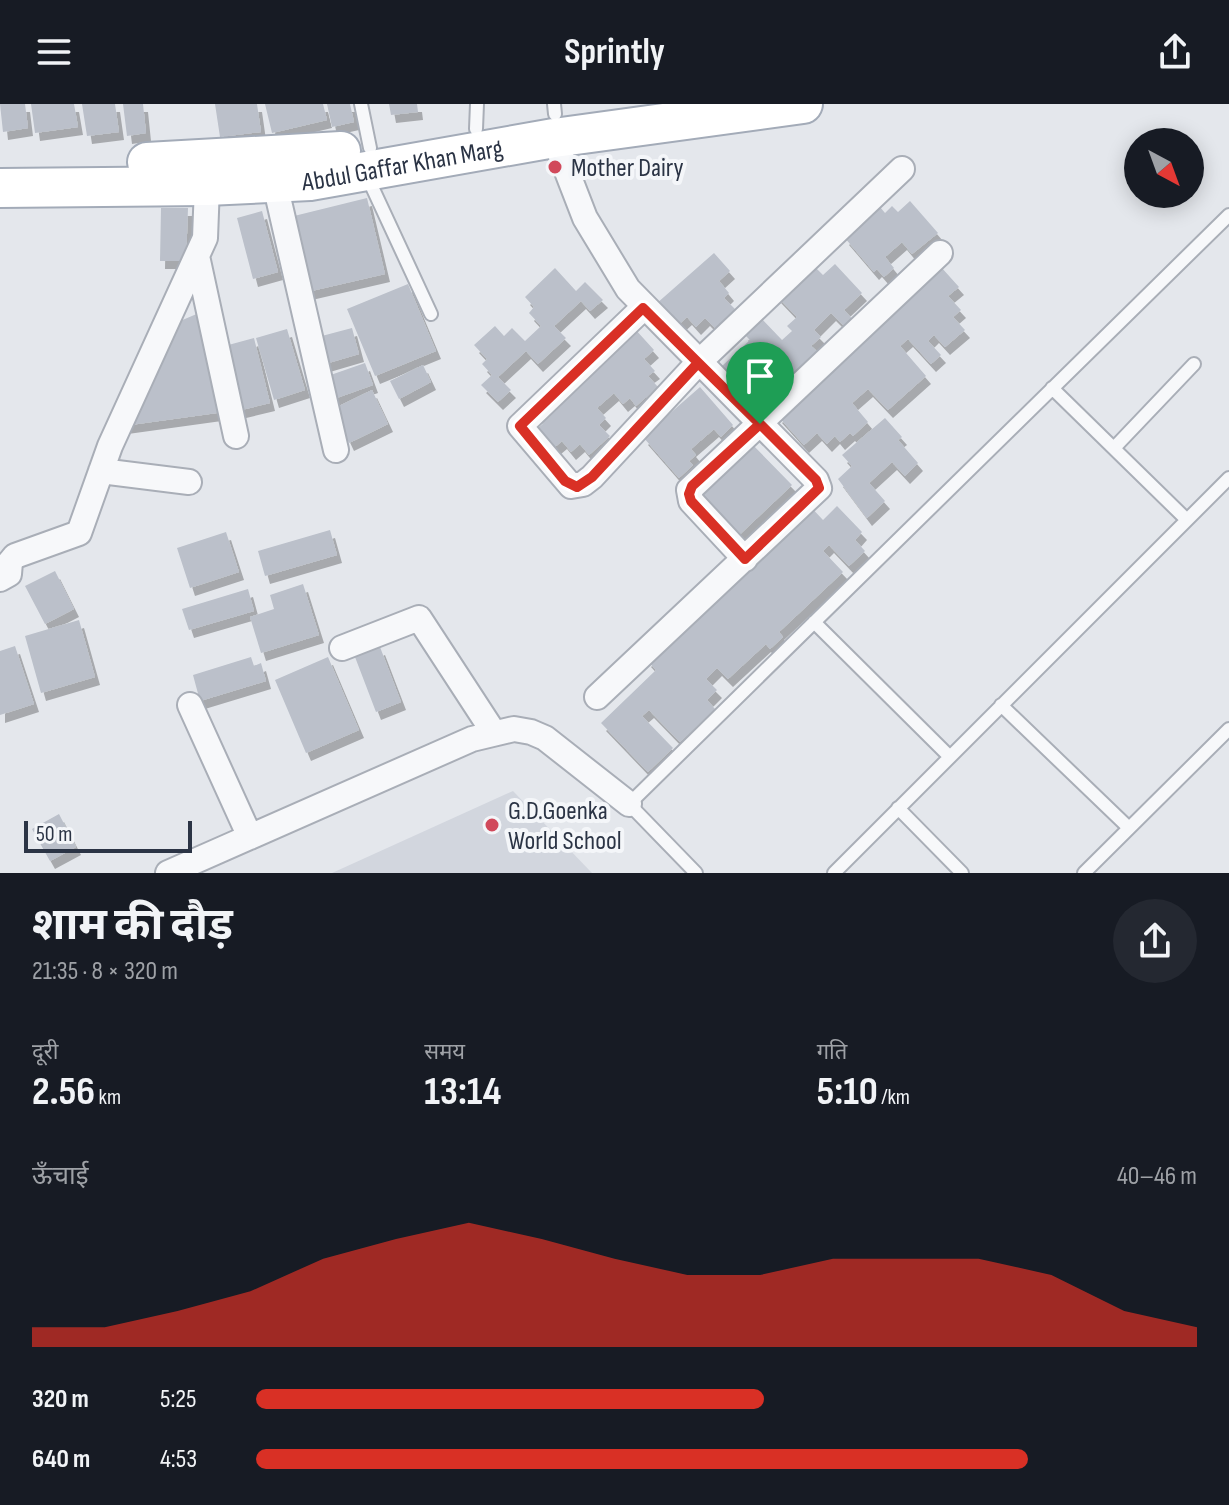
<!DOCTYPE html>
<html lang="hi">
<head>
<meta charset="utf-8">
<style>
  :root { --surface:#171b24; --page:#242831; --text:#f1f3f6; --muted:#9ea1a6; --accent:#d93025 }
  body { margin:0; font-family:"Sofia Sans Condensed","Noto Sans Devanagari",sans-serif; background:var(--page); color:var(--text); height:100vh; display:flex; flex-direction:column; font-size:30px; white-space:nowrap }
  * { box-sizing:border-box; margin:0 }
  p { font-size:26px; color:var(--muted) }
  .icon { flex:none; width:44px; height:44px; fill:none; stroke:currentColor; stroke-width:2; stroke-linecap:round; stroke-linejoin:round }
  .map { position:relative; height:769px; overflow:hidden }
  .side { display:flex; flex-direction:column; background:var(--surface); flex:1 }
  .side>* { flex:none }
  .needle { width:52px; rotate:139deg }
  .fabs { position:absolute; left:1124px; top:24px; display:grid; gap:16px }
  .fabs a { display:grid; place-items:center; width:80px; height:80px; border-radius:50%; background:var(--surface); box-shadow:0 4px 20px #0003; font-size:40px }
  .scale { position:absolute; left:24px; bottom:20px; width:168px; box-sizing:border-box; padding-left:8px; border:4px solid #2b3445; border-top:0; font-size:22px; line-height:28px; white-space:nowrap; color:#2b3445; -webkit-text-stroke:6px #f4f6f9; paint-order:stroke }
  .pin { position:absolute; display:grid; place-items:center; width:68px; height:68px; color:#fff; margin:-82px -34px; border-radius:50% 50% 50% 0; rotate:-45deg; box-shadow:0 0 8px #0007 }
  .pin .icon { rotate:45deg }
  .round { display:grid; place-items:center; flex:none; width:84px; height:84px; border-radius:42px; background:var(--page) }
  .summary { display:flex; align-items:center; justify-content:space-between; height:136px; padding:0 32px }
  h1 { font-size:44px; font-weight:700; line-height:60px }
  .metrics { display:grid; grid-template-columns:repeat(3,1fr); gap:12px; height:136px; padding:8px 32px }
  .metrics div { display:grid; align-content:center }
  .metrics b { font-size:40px; font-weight:700 }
  .metrics small { font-size:22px; font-weight:400 }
  .metrics p { font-size:22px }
  .chart { height:224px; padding:16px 32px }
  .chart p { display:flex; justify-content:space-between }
  .chart svg { width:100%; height:144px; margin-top:8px; fill:var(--accent); opacity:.7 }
  ul { padding:0 32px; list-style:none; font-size:26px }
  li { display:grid; grid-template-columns:128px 96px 1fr; align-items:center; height:60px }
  li i { height:20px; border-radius:10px; background:var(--accent) }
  header { display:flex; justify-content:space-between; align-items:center; height:104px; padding:0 32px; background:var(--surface); font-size:36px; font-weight:700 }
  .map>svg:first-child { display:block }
  .built { fill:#d2d6de }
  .building { fill:#bbc0ca; filter:url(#shadow) }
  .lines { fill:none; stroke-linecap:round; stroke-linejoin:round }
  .lane-casing { stroke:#a9aeb7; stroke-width:16 }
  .street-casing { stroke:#a9aeb7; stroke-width:28 }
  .primary-casing { stroke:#a3abb8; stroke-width:42 }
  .lane { stroke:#f7f8fa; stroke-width:12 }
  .street { stroke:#f7f8fa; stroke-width:24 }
  .primary { stroke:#fff; stroke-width:38 }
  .route-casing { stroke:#fff; stroke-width:16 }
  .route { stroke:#d93025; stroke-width:10 }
  .poi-dot { fill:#d1495b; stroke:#f4f6f9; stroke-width:3 }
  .labels { text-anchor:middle; stroke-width:8; stroke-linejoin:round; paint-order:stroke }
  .street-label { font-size:26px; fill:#2b3445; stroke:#f4f6f9 }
  .poi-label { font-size:26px; fill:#2b3445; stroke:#f4f6f9; text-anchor:start }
</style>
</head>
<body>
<header><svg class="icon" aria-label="menu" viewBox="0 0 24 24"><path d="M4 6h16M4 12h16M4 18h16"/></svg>Sprintly<svg class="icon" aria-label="share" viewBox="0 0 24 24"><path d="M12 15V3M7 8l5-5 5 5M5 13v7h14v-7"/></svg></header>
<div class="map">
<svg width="1229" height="769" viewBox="0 0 1229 769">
  <defs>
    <filter id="shadow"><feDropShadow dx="5" dy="8" stdDeviation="0" flood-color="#0004"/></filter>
  </defs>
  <rect width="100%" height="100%" fill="#e4e7ec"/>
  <path class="built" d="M513 687 592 769H332Z"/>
  <path class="building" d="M0 0H25L28 24 3 28Z
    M31 0H74L78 23 35 29Z
    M82 0H115L119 28 87 32Z
    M123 0H143L146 29 127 32Z
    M215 0H257L261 28 220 33Z
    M265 0H323L327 16 272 29Z
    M327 0H350L354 18 332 23Z
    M389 0H417L418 8 391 11Z
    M367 94 385 170 307 188 290 113Z
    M910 97 938 129 912 150 902 138 885 153 894 164 884 173 877 165 874 168 844 133 880 103 885 109 892 102 898 108Z
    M161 104H188L186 157H160Z
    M262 107 278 168 253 175 237 114Z
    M714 149 730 167 719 177 729 189 724 194 736 206 715 224 705 214 696 223 687 213 676 223 656 200Z
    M835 160 862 189 844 206 854 217 847 225 831 209 814 226 821 233 811 242 820 250 795 274 780 258 768 268 774 274 763 291 770 297 762 304 722 262 750 236 743 229 760 213 782 236 792 227 787 222 797 213 776 191 813 161 823 171Z
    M941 163 959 183 948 192 961 206 953 213 965 226 945 243 934 231 928 237 941 251 931 260 908 235 900 242 926 272 888 306 868 285 852 299 868 318 853 332 850 329 840 338 835 332 827 340 817 329 804 341 777 311Z
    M555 164 576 187 585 178 603 196 590 207 581 197 554 222 566 234 538 260 526 247 498 273 511 286 498 298 481 281 492 271 482 260 487 255 474 241 495 222 504 232 512 224 525 237 541 222 529 209 534 203 525 193Z
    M408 180 436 247 375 272 347 205Z
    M199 209 224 308 123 322 173 220Z
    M352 224 359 250 325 260 318 233Z
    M287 225 305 286 274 296 256 234Z
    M635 225 654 246 644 255 655 267 648 272 658 283 636 302 630 294 623 300 614 289 597 304 606 314 599 321 610 332 589 351 580 340 571 348 562 337 549 348 532 329 544 319 537 311Z
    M254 234 270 299 237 307 221 243Z
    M365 259 373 281 331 296 322 274Z
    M423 261 431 278 399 295 390 277Z
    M700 283 733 321 721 333 714 325 691 345 696 351 689 357 693 361 679 374 643 333Z
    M372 286 388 320 349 339 333 305Z
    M885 314 902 333 898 336 918 359 905 372 892 358 869 379 885 397 867 414 838 375 852 362 842 351Z
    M749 337 792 381 735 435 693 391Z
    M808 400 823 416 837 402 862 428 855 436 865 447 849 462 829 441 823 447 843 468 779 528 783 533 770 545 766 540 728 575 717 564 706 575 717 586 707 596 715 605 680 638 649 606 642 612 673 644 648 668 601 619 656 566 646 555Z
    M330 426 337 451 265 472 258 447Z
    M226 428 239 468 190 484 177 444Z
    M55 467 74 505 45 520 25 482Z
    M303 480 319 531 261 549 250 513 274 505 270 491Z
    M248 485 254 507 189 526 182 505Z
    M79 516 95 573 41 589 25 532Z
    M15 542 34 600 0 611V547Z
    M380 543 401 598 376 608 355 553Z
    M251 553 254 562 261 559 266 577 200 597 193 571Z
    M328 553 359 626 306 649 275 576Z
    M59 710 76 743 50 757 32 725Z"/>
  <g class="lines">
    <defs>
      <path id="lane" d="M361 0 370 44
        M554 0 555 10
        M476 25 477 0
        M367 72 431 210
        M1052 284 1187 416
        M1114 344 1194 260
        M814 518 950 653
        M1001 601 1129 724
        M898 704 962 769
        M696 769 629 700 1229 111
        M834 769 1229 374
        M1084 769 1229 625"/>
      <path id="street" d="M554 34 585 114 628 185 816 376 819 384 597 593
        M275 80 336 346
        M197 152 236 332
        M643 204 520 322 571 382 583 380 592 373 698 259 902 65
        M101 367 189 378
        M745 455 691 397 689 386 940 149
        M0 475 9 470 10 458 15 452 79 429 110 342 205 134 207 82
        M342 544 419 514 494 629
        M190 601 250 733
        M168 769 472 635 514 625 531 628 545 634 629 700"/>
      <g id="primary">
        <path d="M147 58 341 47"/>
        <path id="s1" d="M0 84 207 82 310 77 554 34 803 0"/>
      </g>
    </defs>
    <use href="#lane" class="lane-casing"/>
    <use href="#street" class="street-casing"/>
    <use href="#primary" class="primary-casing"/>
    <use href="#lane" class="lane"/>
    <use href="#street" class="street"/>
    <use href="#primary" class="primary"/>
  </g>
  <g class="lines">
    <defs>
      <path id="route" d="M760 320 643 204 520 322 565 377 577 383 592 373 698 259 760 320 692 382 689 390 691 397 745 455 819 384 816 376 760 320"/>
    </defs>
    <use href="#route" class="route-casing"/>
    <use href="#route" class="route"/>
  </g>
  <g class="poi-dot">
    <circle cx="555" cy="63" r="8"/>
    <circle cx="492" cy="721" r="8"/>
  </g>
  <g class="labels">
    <g class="street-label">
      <text dy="9" stroke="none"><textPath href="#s1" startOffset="404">Abdul Gaffar Khan Marg</textPath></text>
    </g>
    <g class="poi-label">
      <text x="571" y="72">Mother Dairy</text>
      <text x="508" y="715">G.D.Goenka<tspan x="508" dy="30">World School</tspan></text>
    </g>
  </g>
</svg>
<div class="fabs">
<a><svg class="needle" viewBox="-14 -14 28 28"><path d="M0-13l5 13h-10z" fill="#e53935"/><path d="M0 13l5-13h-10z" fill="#9ea1a6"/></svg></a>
</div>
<div class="scale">50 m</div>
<div class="pin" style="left:760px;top:320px;background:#1e9e55"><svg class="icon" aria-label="arrive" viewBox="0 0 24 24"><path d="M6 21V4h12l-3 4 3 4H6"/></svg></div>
</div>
<section class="side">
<div class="summary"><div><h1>शाम की दौड़</h1><p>21:35 · 8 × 320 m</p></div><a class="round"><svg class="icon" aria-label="share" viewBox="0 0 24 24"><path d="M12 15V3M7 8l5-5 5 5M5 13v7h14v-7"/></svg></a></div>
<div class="metrics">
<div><p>दूरी</p><b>2.56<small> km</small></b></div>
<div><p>समय</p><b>13:14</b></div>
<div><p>गति</p><b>5:10<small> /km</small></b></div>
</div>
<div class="chart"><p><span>ऊँचाई</span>40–46 m</p>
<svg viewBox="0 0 160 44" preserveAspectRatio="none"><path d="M0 44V38L10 38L20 33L30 27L40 17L50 11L60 6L70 11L80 17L90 22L100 22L110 17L120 17L130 17L140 22L150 33L160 38V44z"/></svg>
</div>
<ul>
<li><b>320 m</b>5:25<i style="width:54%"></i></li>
<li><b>640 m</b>4:53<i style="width:82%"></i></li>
</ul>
</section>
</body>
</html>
